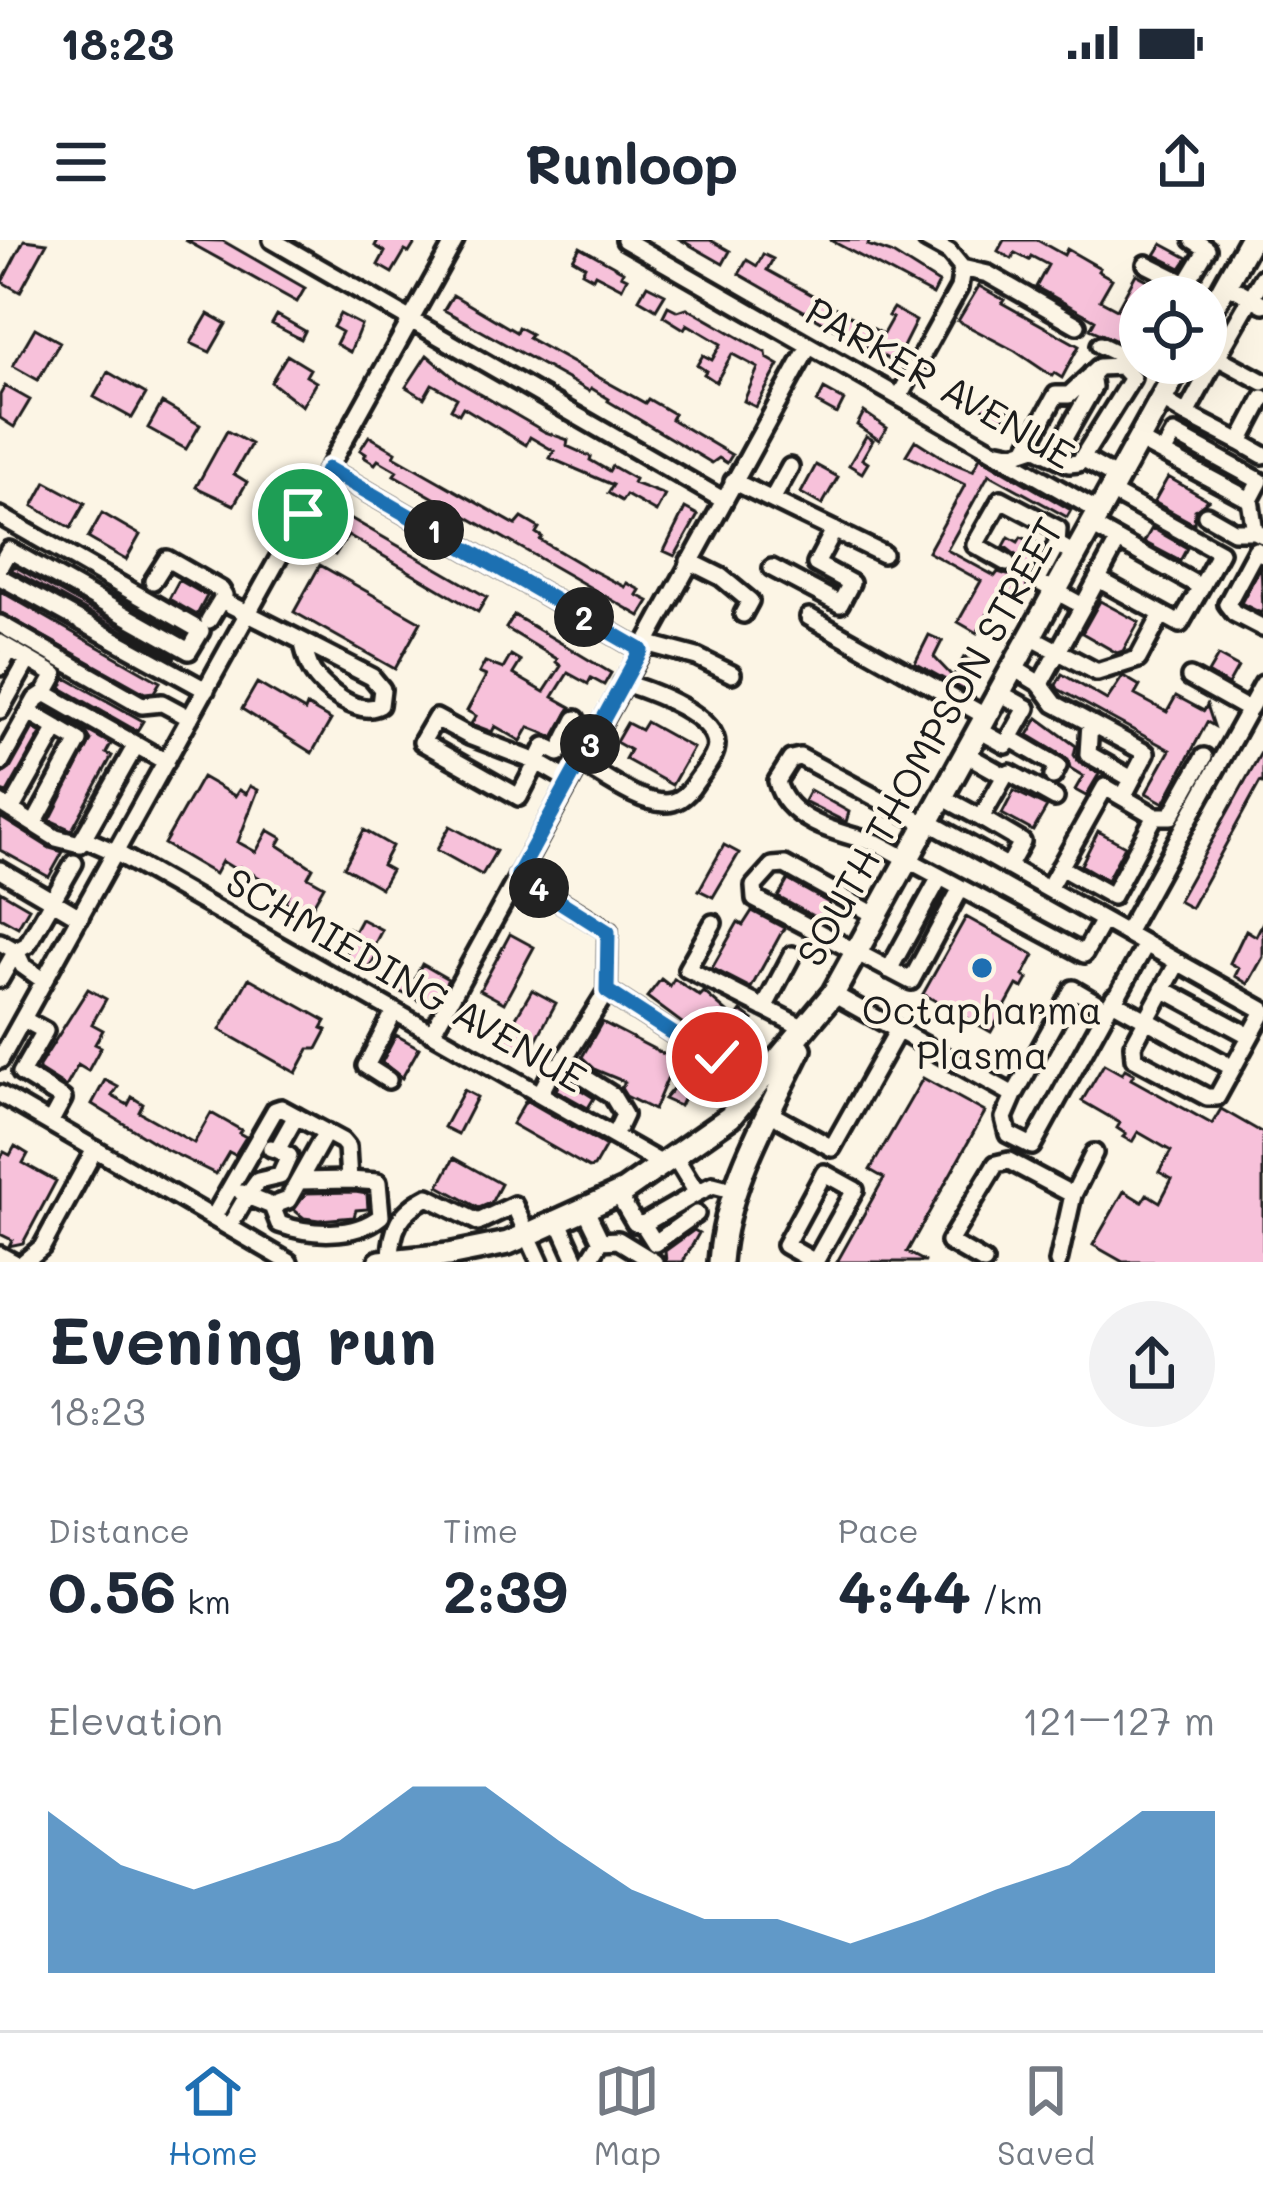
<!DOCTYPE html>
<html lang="en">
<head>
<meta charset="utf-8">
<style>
  :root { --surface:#fff; --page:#f2f2f3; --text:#1f2937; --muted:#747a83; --line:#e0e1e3; --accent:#1f6fb2 }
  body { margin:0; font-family:Mali,sans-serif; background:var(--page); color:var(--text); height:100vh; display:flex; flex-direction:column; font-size:45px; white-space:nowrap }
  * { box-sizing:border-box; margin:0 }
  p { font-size:39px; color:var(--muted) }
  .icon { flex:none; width:66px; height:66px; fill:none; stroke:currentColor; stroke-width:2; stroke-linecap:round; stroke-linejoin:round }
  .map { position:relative; height:1022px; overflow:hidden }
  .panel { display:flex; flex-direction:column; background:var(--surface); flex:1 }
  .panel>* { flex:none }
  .tools { position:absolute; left:1119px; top:36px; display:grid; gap:24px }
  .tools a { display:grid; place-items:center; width:108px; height:108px; border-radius:50%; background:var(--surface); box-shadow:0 12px 48px #0002; font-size:60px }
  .pin { position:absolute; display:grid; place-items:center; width:102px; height:102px; color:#fff; margin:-51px; border:6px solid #fff; border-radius:50%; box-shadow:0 3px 12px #0007 }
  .km { position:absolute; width:60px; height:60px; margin:-30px; border-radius:50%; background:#222; color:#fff; font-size:33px; line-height:60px; text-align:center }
  .round { display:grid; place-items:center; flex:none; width:126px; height:126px; border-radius:63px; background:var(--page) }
  .summary { display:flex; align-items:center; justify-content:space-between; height:204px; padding:0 48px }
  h1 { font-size:66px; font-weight:700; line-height:90px }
  .stats { display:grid; grid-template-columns:repeat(3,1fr); gap:18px; height:204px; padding:12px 48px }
  .stats div { display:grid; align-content:center }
  .stats b { font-size:60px; font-weight:700 }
  .stats small { font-size:33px; font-weight:400 }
  .stats p { font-size:33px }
  .chart { height:336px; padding:24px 48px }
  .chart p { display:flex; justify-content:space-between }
  .chart svg { width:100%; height:216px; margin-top:12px; fill:var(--accent); opacity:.7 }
  .status { display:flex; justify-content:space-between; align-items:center; height:84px; padding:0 60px; background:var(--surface); direction:ltr }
  .status svg { height:33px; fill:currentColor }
  header { display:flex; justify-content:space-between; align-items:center; height:156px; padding:0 48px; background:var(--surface); font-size:54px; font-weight:700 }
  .menu { display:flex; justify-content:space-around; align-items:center; height:168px; border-top:3px solid var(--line); background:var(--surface); font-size:33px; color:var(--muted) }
  .menu a { display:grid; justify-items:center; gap:6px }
  .menu .on { color:var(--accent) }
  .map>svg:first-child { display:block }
  .building { fill:#f7c1da; stroke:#1c1c1c; stroke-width:3 }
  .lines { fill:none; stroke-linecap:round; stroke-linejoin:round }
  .minor-casing { stroke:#1c1c1c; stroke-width:24 }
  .highway-casing { stroke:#1c1c1c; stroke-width:30 }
  .minor { stroke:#fcf5e5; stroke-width:15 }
  .highway { stroke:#fcf5e5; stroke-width:21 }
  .route-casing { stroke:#fff; stroke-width:24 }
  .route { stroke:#1f6fb2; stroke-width:15 }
  .poi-dot { fill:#1f6fb2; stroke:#fcf5e5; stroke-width:4.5 }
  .labels { text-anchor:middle; stroke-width:9; stroke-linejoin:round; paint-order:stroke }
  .street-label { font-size:39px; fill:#1c1c1c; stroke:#fcf5e5 }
  .poi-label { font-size:39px; fill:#1c1c1c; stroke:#fcf5e5 }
</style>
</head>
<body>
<div class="status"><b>18:23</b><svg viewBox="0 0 49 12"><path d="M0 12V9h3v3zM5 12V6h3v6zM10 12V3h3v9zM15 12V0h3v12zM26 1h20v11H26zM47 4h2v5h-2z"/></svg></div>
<header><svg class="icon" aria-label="menu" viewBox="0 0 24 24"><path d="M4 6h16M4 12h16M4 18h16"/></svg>Runloop<svg class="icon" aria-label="share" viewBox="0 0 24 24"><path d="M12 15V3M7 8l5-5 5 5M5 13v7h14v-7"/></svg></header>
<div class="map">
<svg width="1263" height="1022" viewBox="0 0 1263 1022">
  <rect width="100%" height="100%" fill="#fcf5e5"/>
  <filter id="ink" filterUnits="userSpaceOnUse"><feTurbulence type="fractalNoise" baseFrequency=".00833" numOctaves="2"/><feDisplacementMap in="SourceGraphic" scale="24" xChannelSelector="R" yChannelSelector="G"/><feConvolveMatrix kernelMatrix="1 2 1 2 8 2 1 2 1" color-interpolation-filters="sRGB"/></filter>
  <g filter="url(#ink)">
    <path class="building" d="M24 0 47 3 20 52 2 42Z
      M185 0 223 1 305 48 297 62Z
      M378 0H417L409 13 405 11 392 33 378 25 385 12 375 6Z
      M681 0H710L730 11 723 24Z
      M830 0H870L868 5 891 13 939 43 933 55Z
      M1004 0H1037L1064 15 1067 9 1100 28 1098 31 1112 39 1100 60 1117 69 1136 34 1164 49 1160 57H1140V94L1133 108 1090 89 1095 80 1036 47 1048 25 1031 16 1029 20 1015 13 1012 19 998 11Z
      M1162 4 1188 18 1181 28 1155 15Z
      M580 7 623 31 621 35 627 38 622 48 595 34 593 38 582 32 585 26 573 19Z
      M763 14 773 19 767 30 883 94 892 78 888 76 893 68 916 81 895 123 739 34 747 20 757 26Z
      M647 45 665 54 656 69 639 59Z
      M979 46 1004 60 1002 63 1079 106 1062 138 1054 133 1052 136 1015 111 958 81Z
      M453 55 516 92 518 87 531 94 528 98 645 163 648 159 674 174 671 179 732 215 727 223 719 218 712 223 608 161 609 159 591 148 589 151 444 70Z
      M668 66 678 71 687 68 766 113 767 118 779 125 756 167 744 161 758 128 732 114 716 142 704 134 706 131 697 125 703 115 712 120 721 104 687 84 684 89 663 76Z
      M208 74 226 84 210 112 191 103Z
      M340 74 361 85 350 112 336 104 342 92 333 87Z
      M277 75 305 91 301 99 272 84Z
      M35 88 60 102 38 140 13 126Z
      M287 115 310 129 306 136 316 142 302 166 271 142Z
      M427 115 458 141 545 192 568 200 567 206 591 217 590 220 609 231 612 226 635 239 633 243 665 255 656 272 626 255 622 261 608 253 613 245 550 218 554 211 530 197 526 205 463 167 459 174 451 169 457 158 432 144 424 158 406 147Z
      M108 132 146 154 132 178 94 157Z
      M5 146 30 160 14 187 0 178V155Z
      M824 149 844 160 837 174 817 163Z
      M989 155 1009 169 1002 182 985 174 987 170 982 167Z
      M162 163 200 185 186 209 148 188Z
      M864 172 887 188 879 200 857 185Z
      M227 191 251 204 234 234 247 242 234 265 196 247Z
      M369 196 396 212 394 216 516 285 522 278 539 288 536 293 542 297 540 300 586 327 625 347 627 343 640 350 637 355 649 361 640 376 394 235 397 231 378 220 375 224 364 217 366 214 360 210Z
      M866 196 873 200 862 219 868 223 862 233 849 225Z
      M915 200 948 221 973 231 980 217 1071 270 1067 277 989 234 947 310 995 336 998 332 1008 335 1018 328 1017 316 1004 306 1009 297 1018 302 1021 297 1043 305 1026 335 1027 348 1019 362 1000 352 977 393 958 382 981 341 928 312 965 245 906 215Z
      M816 225 838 237 822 265 801 253Z
      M1168 237 1208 260 1195 270 1194 284 1154 262Z
      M46 242 85 263 71 288 33 266Z
      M331 267 487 357 478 372 348 295 335 315 324 309 330 298 323 294 327 287 321 284Z
      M685 268 698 275 675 316 664 311Z
      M102 273 140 295 126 320 88 298Z
      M1152 288 1187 308 1180 321 1144 302Z
      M320 325 421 382 395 429 294 372Z
      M14 326 175 417 174 419 12 330Z
      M1261 326 1263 369 1261 373 1241 363Z
      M179 340 207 356 197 375 169 359Z
      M0 351 160 442 154 452 145 453 0 372Z
      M1100 361 1139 382 1123 411 1117 413 1082 393Z
      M514 375 611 433 604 445 591 438 588 444 568 433 553 457 571 467 554 497 529 487 521 501 495 486 492 492 471 484 476 476 467 471 486 436 479 433 485 422 503 429 511 415 521 421 513 434 544 452 561 426 556 422 557 419 506 388Z
      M929 395 942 401 934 417 953 437 964 417 978 425 964 450 915 423Z
      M1218 416 1238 427 1228 445 1208 433Z
      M1062 434 1107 460 1123 436 1140 446 1135 455 1167 472 1176 456 1204 471 1207 465 1214 486 1207 482 1164 563 1146 553 1170 510 1058 449 1056 445Z
      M66 438 143 481 137 491 61 448Z
      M257 443 305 471 307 466 331 480 312 513 242 469Z
      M46 468 111 504 106 513 112 516 72 590 50 580 91 500 85 491Z
      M1038 478 1076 506 1074 515 1078 521 1099 534 1086 556 1075 550 1083 536 1070 528 1068 519 1028 495Z
      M646 482 693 508 672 545 625 519 630 510 616 502 627 483 641 490Z
      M33 488 41 493 7 553 0 551V535L10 529Z
      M1263 509V543L1260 542 1191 668 1178 661Z
      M202 537 235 556 239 550 246 554 250 546 258 550 238 602 256 612 268 590 282 598 278 605 313 628 308 637 324 646 308 674 285 661 289 654 240 627 238 631 222 621 215 634 164 604Z
      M810 550 849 572 846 582 804 561Z
      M1014 551 1047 567 1033 591 1002 574Z
      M0 577 50 608 63 612 49 637 0 610Z
      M450 586 496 611 482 635 437 610Z
      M364 590 392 606 382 625 391 630 381 648 344 627Z
      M1098 591 1125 606 1107 640 1081 625Z
      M724 605 739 613 713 657 699 650Z
      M788 640 829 663 824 682 778 657Z
      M0 651 29 668 18 687 0 677Z
      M752 671 784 688 751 748 712 728 738 682 743 685Z
      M966 677 1034 715 1023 736 1028 739 1023 748 1017 745 991 792 923 754Z
      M361 679 382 690 372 709 378 712 367 732 343 720 349 709 340 704 348 688 354 692Z
      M1263 682V717L1248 744 1235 736 1239 728 1230 723 1246 690 1256 696Z
      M510 694 534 707 504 763 480 750Z
      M422 724 448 739 433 767 394 749 402 733 414 740Z
      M249 738 326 781 322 788 327 790 317 809H309L296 833 220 790Z
      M661 739 670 746 674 739 700 756 704 752 735 779 741 771 753 780 732 802 729 800 723 806 703 789 698 795 647 757Z
      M88 749 106 759 92 784 103 790 95 804 101 807 88 831 78 825 66 847 39 830V826Z
      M532 750 556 763 535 802 528 798 518 810 502 801Z
      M602 782 675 820 654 870 626 856 621 848 625 842 596 830 582 817Z
      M396 795 419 808 402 838 382 822Z
      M697 821 719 841 711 851 694 836 680 866 664 859Z
      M1104 824 1122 834 1125 829 1134 834 1131 839 1212 884 1221 869 1263 893V1022H1123L1093 1005 1124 951 1142 962 1147 954 1160 962 1172 939 1159 932 1171 911 1138 892 1132 902 1123 897 1126 894 1117 888 1120 883 1082 861Z
      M562 838 594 858 588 868 556 850Z
      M923 838 985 872 907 1012 926 1022H837L884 938 870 930Z
      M105 840 118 847 112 856 128 865 132 857 143 864 139 872 194 903 211 873 241 890 239 893 246 897 235 915 229 912 216 934 163 908 92 864Z
      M464 850 477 857 458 894 444 887Z
      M526 860 606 906 594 927 589 928 512 884Z
      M15 906 28 914 23 923 56 941 23 1003 9 1006 12 1000 0 994V919L4 912 10 915Z
      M454 918 501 944 491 963 479 968 439 946Z
      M355 952 367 954 368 969 356 970 354 977 319 980 304 978 294 970 306 953Z
      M694 990 699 993 683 1022H666L665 1011Z"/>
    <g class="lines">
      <defs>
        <path id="minor" d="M272 0 723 260
          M625 0 1098 271
          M927 0 949 12 962 28 988 34 1077 85
          M1146 24 1186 44 1177 53
          M1186 44 1207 9 1193 0
          M1226 44 1263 64
          M1100 105 1135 122 1140 120
          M1206 111 1217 117 1263 37
          M1155 123 1176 131
          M899 157 959 48 962 28
          M1161 159 1186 174 1217 117 1263 142
          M1186 174 1240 202 1263 158
          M1138 200 1250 260 1255 291 1263 295
          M1240 202 1263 215
          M1000 211 1014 214 1035 207 1069 224 1079 223 1132 138 1121 126 1099 127 1069 155H1056L1027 208
          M1052 213 1059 207 1093 147 1091 134
          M1163 213 1174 194 1260 241 1250 260
          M1082 218 1117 238
          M328 229 641 410
          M733 241 883 314
          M773 258 790 227
          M1206 275 1234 291H1255
          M0 276 201 391 189 411 9 310 0 326
          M1090 285 1201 347 1220 312 1109 251
          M1057 304 1037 341 1083 366 1118 301
          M1263 314 1256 310 1227 364 1234 373 1263 388
          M689 321 721 337 750 361 743 374
          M1007 323 975 305 1001 259 1058 289 1057 304 1074 314
          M772 328 840 364 851 343 816 324 834 290
          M0 337 206 450
          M1098 339 1180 384 1201 347
          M153 341 167 319 221 350 224 355 209 380
          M221 360 302 401C305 410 307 423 312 431 323 450 359 477 380 465L382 449 372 437 302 401
          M809 377 985 476
          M0 384 142 465 162 463 190 478
          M1029 396 1097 432 1138 419 1162 374
          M0 403 55 435 45 453 166 522
          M645 403 697 417 732 434
          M0 427 10 409
          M1012 427 1040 444 1055 464 1146 513 1123 557
          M1190 437 1249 470
          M1040 444 1083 366
          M0 470 28 420
          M29 472 79 501 34 584
          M436 478 469 496 537 522 519 557 422 502Z
          M1090 483 1088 514 1132 539
          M977 489 1006 505 1027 468 998 452
          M1010 498 1058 526 1053 536
          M964 513 1005 536 981 578 1022 602 1008 627
          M0 523 36 459 45 453
          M580 523C604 536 636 562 665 563 678 563 688 554 695 543 701 534 712 522 715 511 725 477 646 449 623 443
          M1005 536 1010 533 1055 558
          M570 541 537 522 545 506 559 513 576 479
          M940 556 981 578
          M0 563 56 598 80 604 136 505
          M11 570 57 488
          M1155 576H1171L1204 517
          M927 581 1263 770
          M925 584 800 517 791 519 777 541C786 582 842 594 877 603L1084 714 1103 680
          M83 598 115 612 664 925
          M0 630 80 677
          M518 635 608 691 607 751 692 806 717 817 746 858
          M1048 649 1105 547 1155 576 1112 656 1060 627
          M875 675 785 625 772 626 754 646 755 659 911 741 961 648
          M713 683 687 729 806 789
          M1126 693 1263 444
          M0 702 16 711 23 726 44 741
          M1146 704 1114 762 1233 828
          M1178 722 1133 805 1134 818 1207 857H1217L1263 773
          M889 730 940 637
          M0 739 16 711 27 705 74 623
          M1163 749 1250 796
          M833 754 1014 855 1004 878 1008 894 1032 906 1114 757
          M764 768 792 715
          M23 779 45 791 21 833 63 859 50 883
          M432 793 809 106
          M0 820 455 0
          M562 823 612 855 624 875 614 896
          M388 840 366 826 394 772
          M0 854 289 1022
          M540 854 554 827 562 823 607 751
          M1014 855 1073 749 1107 769
          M769 873 832 908 898 790
          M271 908 277 910 296 876
          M675 917 697 953 713 945 736 951
          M824 933 855 950 815 1022 785 1005Z
          M299 941 349 940
          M242 953 247 956 258 941 280 936 289 916 277 910
          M618 954 635 983 643 984 655 1003 696 974
          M272 966 288 960 326 892
          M586 970 601 1001 588 1022
          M213 978 275 870 281 868 342 901 347 907 349 940 378 942 381 976C354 998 310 995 279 984L272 966 247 956 229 987
          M559 982 577 1022
          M643 984 697 953
          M601 1001 618 1000 654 1022
          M0 1015 13 1022
          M391 1021C391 989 399 972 428 957L478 982 514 965 540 1022
          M24 1022 42 1007 95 909
          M984 1022 949 1002 996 924 1009 921 1073 955
          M1058 1022 1073 955 1094 913"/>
        <path id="highway" d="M1206 79 1250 0
          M380 1022 448 1015 508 1003 529 994 624 951 730 877 833 754 1181 123
          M720 1022C726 946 767 877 800 809"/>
      </defs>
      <use href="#minor" class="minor-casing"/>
      <use href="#highway" class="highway-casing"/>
      <use href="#minor" class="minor"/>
      <use href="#highway" class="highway"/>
    </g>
  </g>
  <g class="lines" filter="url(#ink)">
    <defs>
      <path id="route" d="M303 274 328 229 641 410 518 635 608 692 607 751 692 806 717 817"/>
    </defs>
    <use href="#route" class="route-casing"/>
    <use href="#route" class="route"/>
  </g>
  <circle class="poi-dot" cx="982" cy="728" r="12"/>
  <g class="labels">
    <g class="street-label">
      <text transform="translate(940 143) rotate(30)" y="14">PARKER AVENUE</text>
      <text transform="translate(930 502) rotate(-61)" y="14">SOUTH THOMPSON STREET</text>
      <text transform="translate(406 740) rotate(30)" y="14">SCHMIEDING AVENUE</text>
    </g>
    <g class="poi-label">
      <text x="982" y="784">Octapharma<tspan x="982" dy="45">Plasma</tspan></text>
    </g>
  </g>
</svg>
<div class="tools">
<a><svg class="icon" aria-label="locate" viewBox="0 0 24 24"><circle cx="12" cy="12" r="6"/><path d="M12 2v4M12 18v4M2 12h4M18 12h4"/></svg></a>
</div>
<div class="pin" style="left:303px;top:274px;background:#1e9e55"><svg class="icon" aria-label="arrive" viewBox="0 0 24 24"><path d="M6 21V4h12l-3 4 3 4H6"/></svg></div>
<div class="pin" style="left:717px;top:817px;background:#d93025"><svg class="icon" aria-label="check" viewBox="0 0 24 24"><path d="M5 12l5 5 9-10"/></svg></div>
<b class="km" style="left:434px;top:290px">1</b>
<b class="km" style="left:584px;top:377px">2</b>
<b class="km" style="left:590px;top:504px">3</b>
<b class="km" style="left:539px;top:648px">4</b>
</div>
<section class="panel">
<div class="summary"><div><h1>Evening run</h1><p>18:23</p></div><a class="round"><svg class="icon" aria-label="share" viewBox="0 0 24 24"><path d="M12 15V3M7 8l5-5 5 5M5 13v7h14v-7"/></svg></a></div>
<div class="stats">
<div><p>Distance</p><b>0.56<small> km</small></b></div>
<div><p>Time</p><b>2:39</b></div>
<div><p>Pace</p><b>4:44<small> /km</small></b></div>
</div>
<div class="chart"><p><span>Elevation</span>121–127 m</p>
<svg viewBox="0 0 160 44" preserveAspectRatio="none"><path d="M0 44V11L10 22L20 27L30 22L40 17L50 6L60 6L70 17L80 27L90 33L100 33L110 38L120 33L130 27L140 22L150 11L160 11V44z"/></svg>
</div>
</section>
<nav class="menu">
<a class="on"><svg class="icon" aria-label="home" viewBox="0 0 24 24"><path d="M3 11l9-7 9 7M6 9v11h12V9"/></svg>Home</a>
<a><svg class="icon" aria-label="map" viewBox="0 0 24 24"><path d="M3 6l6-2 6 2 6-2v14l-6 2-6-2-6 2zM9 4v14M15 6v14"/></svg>Map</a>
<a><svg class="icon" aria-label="saved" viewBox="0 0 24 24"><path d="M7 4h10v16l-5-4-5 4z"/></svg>Saved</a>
</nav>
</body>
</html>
